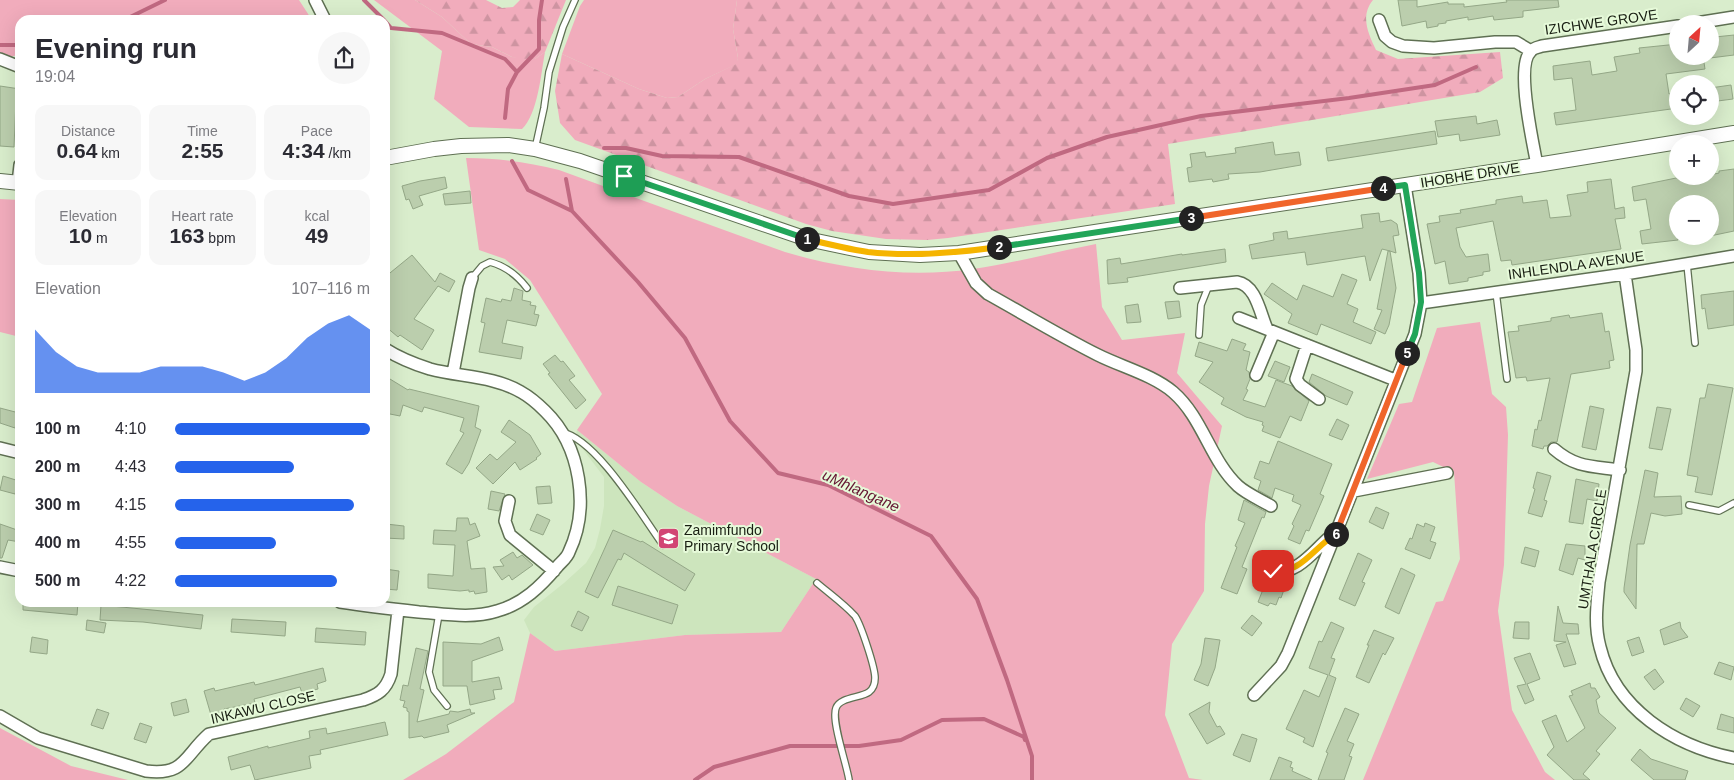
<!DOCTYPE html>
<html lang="en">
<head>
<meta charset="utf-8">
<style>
  :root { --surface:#fff; --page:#f7f7f7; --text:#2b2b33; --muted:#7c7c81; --accent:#2563eb }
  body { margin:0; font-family:Helvetica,sans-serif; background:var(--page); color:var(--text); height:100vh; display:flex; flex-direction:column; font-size:19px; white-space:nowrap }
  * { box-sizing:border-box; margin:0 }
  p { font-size:16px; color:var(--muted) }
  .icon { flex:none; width:28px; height:28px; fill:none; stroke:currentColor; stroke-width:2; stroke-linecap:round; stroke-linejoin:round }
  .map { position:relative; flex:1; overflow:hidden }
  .details { position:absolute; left:15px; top:15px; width:375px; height:592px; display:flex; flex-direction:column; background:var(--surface); border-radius:15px; box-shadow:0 5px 20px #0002 }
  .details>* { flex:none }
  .needle { width:32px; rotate:26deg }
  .buttons { position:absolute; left:1669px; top:15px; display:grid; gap:10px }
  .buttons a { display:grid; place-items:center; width:50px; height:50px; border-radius:50%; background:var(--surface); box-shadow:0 5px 20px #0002; font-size:25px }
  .pin { position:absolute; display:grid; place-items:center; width:42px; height:42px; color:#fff; margin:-21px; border-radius:10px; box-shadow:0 2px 8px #0006 }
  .km { position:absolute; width:25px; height:25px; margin:-12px; border-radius:50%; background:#222; color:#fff; font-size:14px; line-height:25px; text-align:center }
  .round { display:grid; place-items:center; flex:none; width:52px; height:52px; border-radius:26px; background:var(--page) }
  .overview { display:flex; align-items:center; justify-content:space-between; height:85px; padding:0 20px }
  h1 { font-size:28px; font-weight:600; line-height:38px }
  .metrics { display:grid; grid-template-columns:repeat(3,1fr); gap:8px; height:85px; padding:5px 20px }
  .metrics div { display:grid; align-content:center; border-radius:12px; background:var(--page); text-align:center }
  .metrics b { font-size:21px; font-weight:600 }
  .metrics small { font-size:14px; font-weight:400 }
  .metrics p { font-size:14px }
  .chart { height:140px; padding:10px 20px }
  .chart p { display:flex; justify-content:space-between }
  .chart svg { width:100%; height:90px; margin-top:5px; fill:var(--accent); opacity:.7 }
  ul { padding:0 20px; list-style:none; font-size:16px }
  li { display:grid; grid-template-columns:80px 60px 1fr; align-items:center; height:38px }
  li i { height:12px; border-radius:6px; background:var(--accent) }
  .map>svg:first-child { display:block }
  .built { fill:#cde5bd }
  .grass { fill:#f1acbc }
  .forest { fill:url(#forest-firs) }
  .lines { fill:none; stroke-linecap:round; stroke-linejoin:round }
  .stream { stroke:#c06981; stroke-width:4 }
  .building { fill:#bbcead; stroke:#94a787 }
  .service-casing { stroke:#5f7053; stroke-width:8 }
  .minor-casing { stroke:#5f7053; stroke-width:14 }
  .tertiary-casing { stroke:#5f7053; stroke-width:16 }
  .service { stroke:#fff; stroke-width:5.5 }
  .minor { stroke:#fff; stroke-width:11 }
  .tertiary { stroke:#fff; stroke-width:14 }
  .split-1-casing { stroke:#fff; stroke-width:10 }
  .split-2-casing { stroke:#fff; stroke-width:10 }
  .split-3-casing { stroke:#fff; stroke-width:10 }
  .split-4-casing { stroke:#fff; stroke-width:10 }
  .split-5-casing { stroke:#fff; stroke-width:10 }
  .split-6-casing { stroke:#fff; stroke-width:10 }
  .split-7-casing { stroke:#fff; stroke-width:10 }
  .split-1 { stroke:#22a559; stroke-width:6 }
  .split-2 { stroke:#f5b400; stroke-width:6 }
  .split-3 { stroke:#22a559; stroke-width:6 }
  .split-4 { stroke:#f0652b; stroke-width:6 }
  .split-5 { stroke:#22a559; stroke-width:6 }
  .split-6 { stroke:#f0652b; stroke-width:6 }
  .split-7 { stroke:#f5b400; stroke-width:6 }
  .labels { text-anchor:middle; stroke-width:4; stroke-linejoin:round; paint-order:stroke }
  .street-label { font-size:14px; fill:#191f13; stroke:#e6fad9 }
  .poi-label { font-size:14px; fill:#191f13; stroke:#e6fad9; text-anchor:start }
  .water-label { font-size:15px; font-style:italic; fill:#651532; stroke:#e6fad9 }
</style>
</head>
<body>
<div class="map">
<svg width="1734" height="780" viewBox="0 0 1734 780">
  <defs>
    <pattern id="forest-firs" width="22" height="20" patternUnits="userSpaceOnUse" patternTransform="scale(1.25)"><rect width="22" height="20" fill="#f1acbc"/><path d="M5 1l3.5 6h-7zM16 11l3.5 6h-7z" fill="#ce94a1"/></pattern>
  </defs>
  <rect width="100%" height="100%" fill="#d9edcc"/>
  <path class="built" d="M577 430 641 482 677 506 816 579 781 632 685 635 555 651 530 633 524 620 534 607 564 583 586 563 595 548 600 529 604 506V477L575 439Z"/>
  <path class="grass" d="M0 0H299L312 20H234L190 15 174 20H20V55L0 58Z
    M374 0H415L442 17 471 44 492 47 512 57 535 59 545 52C541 73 538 114 522 129L469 127 434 99 442 51Z
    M584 0H737L733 29 738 58 737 64 705 79 678 97 667 98 639 89 562 54 580 6Z
    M466 158C498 158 528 162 559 170L785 252C846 270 910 278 973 269 1014 263 1055 252 1096 244L1102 307 1122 340 1185 333 1177 373 1222 426 1209 486 1205 524 1204 591 1172 644 1165 715 1189 778 1203 780H403L446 754 514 702 530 633 555 651 685 635 781 632 816 579 677 506 641 482 577 430 602 394 530 280 505 259 479 250Z
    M0 199 20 200V337L0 332Z
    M1480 322 1492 394 1506 407 1508 435 1504 565 1498 611 1512 710 1545 772 1555 780H1363L1436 602 1443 601 1460 559 1454 472 1433 462 1367 479 1399 404 1412 402 1437 328Z
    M0 728 71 766 128 780H0Z"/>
  <path class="forest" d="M415 0H486L502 8 513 7 520 0H566L545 52 535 59H520L512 57 492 47 471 44 442 17Z
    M737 0H1373C1360 16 1368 33 1376 50L1398 59 1500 52 1503 78 1480 92 1168 144 1175 204 948 238 927 240 886 239 832 231 806 224 575 140 560 123 555 91 562 54 639 89 667 98 678 97 705 79 736 64 738 58 733 29Z"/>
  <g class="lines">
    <path class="stream" d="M364 0 384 20
      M124 20 165 0
      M385 21 391 28 442 33 505 59 517 72
      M0 45H20
      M505 118 508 89 517 72 539 49V20L542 0
      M604 148H626L662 156 739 157 849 196 893 204 989 190 1047 158 1107 137 1201 116 1349 98 1435 85 1476 67
      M512 161 528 190 572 211 638 282 685 338 730 421 778 473 828 485 931 536 977 599 1007 680 1032 756V780
      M566 179 572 211
      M695 780 714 767 790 746H859L901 740 942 720 984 719 1024 737 1025 740"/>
  </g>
  <path class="building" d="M1398 0H1417V7L1448 2V4H1464V7L1507 2 1506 0H1558L1559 7 1523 11V17L1494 20 1493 16 1468 20V17L1446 21V23L1438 24V26L1427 28 1426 21 1402 26Z
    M1734 35V55L1710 58V40L1715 39V37Z
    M1678 44V56H1703L1705 69 1666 74 1669 94 1678 92V108L1556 125 1554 113 1576 110 1572 78 1554 80 1553 66 1590 61 1592 75 1617 71 1614 57 1640 53 1639 48Z
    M1731 85 1733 99 1710 102V88Z
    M0 86 20 89V100H16L14 147 0 146Z
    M1476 116 1477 124 1497 120 1500 135 1460 141 1459 134 1438 137 1435 121Z
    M1435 131 1437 144 1328 161 1326 148Z
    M1273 142 1275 155 1299 152 1301 165 1260 172 1228 174 1229 179 1213 182 1212 179 1189 182 1187 168 1192 167 1190 154 1205 152 1206 157 1236 153 1235 148Z
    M1734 169V231L1710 236V204H1678V240L1642 244 1640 231 1651 229 1646 199 1634 201 1632 187 1686 176H1710V175L1719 173V171Z
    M445 177 447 188 419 196 423 205 413 209 409 199 406 200 402 186 420 181Z
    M1611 179 1615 209 1624 207 1625 218 1615 219 1621 249 1512 265 1511 260 1501 261 1493 221 1456 228 1460 247 1466 257 1488 254 1490 271 1483 272V275L1468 278V281L1449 284 1445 261 1435 264 1427 224 1440 222 1439 216 1461 213 1460 210 1496 204V200L1522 196 1523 203 1547 200 1550 218 1571 216 1567 195 1588 192 1587 182Z
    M470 191 471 203 445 205 443 194Z
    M1379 213 1380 222 1391 220 1397 224 1399 235 1393 236 1396 253 1390 251 1396 288 1389 325 1385 334 1374 329 1382 310 1377 309 1388 251H1390L1382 249 1370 281 1365 256 1307 265 1305 252 1252 259 1249 245 1274 240 1273 233 1287 231 1288 239 1363 228 1361 215Z
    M1225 249 1226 262 1127 278 1128 282 1108 284 1107 260 1120 258 1121 264 1182 254V255Z
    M412 255 435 282 440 273 455 281 449 292 438 286 414 319 434 330 422 350 400 335 398 337 385 326V277Z
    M1342 274 1357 280 1347 304 1358 309 1353 322 1376 332 1371 344 1321 324 1317 335 1288 323 1292 314 1264 294 1272 283 1297 300 1303 285 1333 297Z
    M514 288 523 291 522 300 531 302 530 305 536 306 534 314 539 315 536 326 507 320 502 343 523 347 521 359 479 352 485 323 481 322 486 298 501 302 502 299 511 301Z
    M1734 291V325L1708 329 1705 308 1702 309 1701 295Z
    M1179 301 1181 317 1168 319 1165 302Z
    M1138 304 1141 322 1127 323 1125 306Z
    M1602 313 1605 332 1609 331 1614 360 1609 361 1610 368 1571 374 1557 442H1551L1547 446H1544L1543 449 1532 446 1535 429 1537 430 1539 420 1541 421 1550 378 1527 381 1526 377 1516 378 1508 332 1519 331 1518 326 1551 321V318L1569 315 1570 318Z
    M1232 339 1246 344 1243 350 1250 352 1246 370 1249 372 1250 379 1246 389 1248 390 1243 400 1265 407 1276 380 1292 386 1309 401 1301 421 1290 416 1280 438 1262 431 1264 426 1262 425 1263 422 1246 417 1221 404 1224 398 1199 382 1213 362 1195 356 1199 342 1227 351Z
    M555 355 561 362 563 361 575 376 569 380 586 400 576 409 548 374 550 373 543 364Z
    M1275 361 1290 367 1284 382 1268 376Z
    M1312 374 1353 392 1347 405 1326 396 1309 382Z
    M385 376 408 390 409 389 479 406 475 427 481 430 469 463 462 474 446 464 464 433 460 431 464 418 424 407 422 412 403 405 400 416 385 413Z
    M1708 384 1733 388 1712 495 1695 492 1698 477 1687 475 1700 398H1705Z
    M1590 406 1604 409 1596 450 1582 447Z
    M1657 407 1671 409 1662 450 1649 448Z
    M0 408 19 413 15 428 0 423Z
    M1337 419 1349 425 1342 440 1329 435Z
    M509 420 530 435 541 454 536 458 537 459 520 470 515 462 493 484 476 468 490 454 497 460 516 442 501 432Z
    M1278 441 1332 464 1320 494 1324 496 1309 531 1306 530 1300 544 1288 539 1294 526 1292 524 1301 505 1292 501 1294 495 1275 488 1272 498 1258 490 1261 481 1254 478 1260 461 1269 464Z
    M1645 470 1658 473 1654 497 1681 496 1682 514 1665 516 1651 513 1644 544H1637L1636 609 1624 592V588L1630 545Z
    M1537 472 1551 476 1544 500 1547 501 1542 517 1528 513 1535 489 1533 488Z
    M3 476 19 481 15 494 0 490Z
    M1576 479 1599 484 1597 501 1587 499 1583 524 1569 522Z
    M550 486 552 503 538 504 536 487Z
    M491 491 505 494 499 511 488 509Z
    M1244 500 1266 512 1264 518 1262 517 1242 567 1247 569 1237 594 1221 588 1237 547 1235 546 1245 523 1238 520Z
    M1376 507 1389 513 1383 529 1369 522Z
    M537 514 550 520 543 535 530 530Z
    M457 518H468L470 525 475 523 480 536 467 541 471 569 485 568 487 592 475 594 474 591 469 592V590L460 591 428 588V574L453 576 455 545 433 544 434 530 456 531Z
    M1425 523 1435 527 1430 541 1436 543 1430 559 1405 549 1410 538 1412 539 1417 524 1424 527Z
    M0 524 20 531V542L8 540 2 558H0Z
    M386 524 404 526V539L385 538Z
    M613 530 641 542 642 541 695 574 685 591 624 553 621 560 618 559 598 598 585 592Z
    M1566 544 1585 546V560L1578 558 1573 575 1559 570Z
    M1525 547 1539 551 1535 567 1521 563Z
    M513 552 517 558 522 555 533 565 512 580 509 575 502 580 493 567 504 566 500 560Z
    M1358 553 1372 560 1362 582 1365 583 1355 606 1339 599Z
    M1401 568 1415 575 1399 614 1385 607Z
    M385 569 399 571 397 590 385 589Z
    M1268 577 1286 584 1281 598 1279 597 1276 605 1270 603 1268 606 1258 602Z
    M618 586 678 605 672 624 612 605Z
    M23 602H78L77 615 23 610Z
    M101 605 203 615 201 629 143 622 100 620Z
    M1558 606 1563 623 1578 624 1579 634H1566L1576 664 1564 667 1556 645 1566 642 1554 641Z
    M578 611 589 617 582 631 571 626Z
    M1252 615 1262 623 1252 636 1241 628Z
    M232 619 286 622 285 636 231 632Z
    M87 620 106 623 104 633 86 630Z
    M1331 622 1344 628 1331 658 1335 659 1329 675 1336 678 1313 747 1303 742 1305 738 1286 729 1304 690 1319 697 1328 675 1309 668 1319 641 1322 642Z
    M1515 622H1529V639L1513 638Z
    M1680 622 1681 628 1688 637 1664 645 1660 630Z
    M316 628 366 632 365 645 315 642Z
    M1374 630 1394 638 1385 655 1383 653 1369 683 1356 677 1369 645H1367Z
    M32 637 48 640 47 654 30 652Z
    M499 637 503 650 472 661V682L499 677 502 689 493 690 495 699 470 705 467 686H443V642L481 644Z
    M1639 637 1644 652 1632 656 1627 641Z
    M1205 638 1220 640 1215 668 1208 686 1194 680 1201 664Z
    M416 648 428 651 420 689 424 690 417 722 449 714 450 711 458 712 470 709 471 713H475L447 725 449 732 424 738 422 736 409 738V712L407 711V708L403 707 405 701 400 700 403 685 408 686Z
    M1530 653 1540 679 1527 684 1534 700 1525 704 1517 686 1526 684 1514 658Z
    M1719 662 1734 667 1731 680 1714 674Z
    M323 668 326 681 317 684 318 689 302 693 300 687 258 698 254 699 255 703 224 709V711L211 715 204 691 214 688 215 691 254 682 255 685Z
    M1655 669 1664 682 1654 690 1644 677Z
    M1590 683 1591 688H1595L1600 697 1596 700 1599 713 1616 728 1596 751 1600 754 1583 774 1590 780H1574L1547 755 1554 747 1542 721 1556 715 1567 742 1585 728 1569 696 1573 695 1571 691Z
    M1686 698 1700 706 1693 717 1680 709Z
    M186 699 189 712 174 716 171 703Z
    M1210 702 1209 712 1217 727 1220 726 1225 734 1207 744 1189 714Z
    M1345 708 1359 714 1347 741 1354 744 1349 756 1352 757 1344 780H1318L1328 753 1326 752Z
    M97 709 109 713 103 729 91 725Z
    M1721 714 1734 718V733L1717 729Z
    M385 722 388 735 320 750 321 754 309 756 311 768 255 780 250 765 231 770 228 757 268 746V748L310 738 309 731 326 728 327 734Z
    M140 723 152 727 146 743 134 739Z
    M1242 734 1257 739 1250 762 1233 755Z
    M1640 749 1651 759 1688 771 1685 780H1654L1631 760Z
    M1279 757 1292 762 1290 767 1293 768 1292 771 1312 780H1270Z"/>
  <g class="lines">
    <defs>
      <path id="service" d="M535 149 544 108 549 72 563 27 575 0
        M1687 264 1695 343
        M472 278 482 266 490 262C505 266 517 275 527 288
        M1496 292 1507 379
        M1199 335 1201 305 1209 285
        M561 432C596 438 642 516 663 545
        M1689 505 1719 511 1734 503
        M817 583C830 594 844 604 855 616 861 625 875 667 875 678 875 683 873 689 869 692 861 698 840 697 836 708 831 721 847 765 849 780
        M439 614 429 672 434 690 447 706"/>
      <path id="minor" d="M315 0 325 20
        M1379 20 1385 36 1392 42 1403 46 1434 48 1495 42H1516L1531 51
        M1690 24 1734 17
        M0 59 20 67
        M1537 165C1533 143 1515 65 1531 51 1533 48 1539 47 1542 46L1678 26
        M18 183 20 165
        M959 253 976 283 988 294C1024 314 1060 336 1098 355 1122 367 1153 375 1173 392 1203 418 1210 460 1238 486 1247 494 1261 500 1271 506
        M1625 274 1636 350V371L1599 582C1597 604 1594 625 1600 647 1615 709 1674 746 1734 758
        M1180 288 1237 282C1256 285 1260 313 1267 329
        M1421 303 1625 274 1734 256
        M1239 318 1395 380
        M1307 345 1296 379 1300 385 1319 399
        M453 373 469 288 472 278
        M1256 375 1274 332
        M0 448 20 453
        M1554 449C1576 468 1592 466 1620 470
        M1354 491 1447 473
        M509 501 505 521 510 535 554 571
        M0 567 20 571
        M1273 571C1298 575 1313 551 1330 537L1335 534
        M340 602C366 606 392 609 419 612 445 614 472 619 497 611 523 604 541 586 557 567 561 562 567 558 569 552 590 508 581 446 545 411 538 404 530 397 521 392 494 376 460 377 430 369 414 364 399 358 385 349
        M1254 695 1281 666 1288 653 1415 334 1421 303 1419 273 1405 185
        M0 716 38 738 146 771C185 776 184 756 209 734L363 700C378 695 386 690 391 674L398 610"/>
      <path id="tertiary" d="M385 158 434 149 461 146 508 145 535 149 580 161 807 239 869 252 920 255 959 253 1095 232 1537 165 1734 133
        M0 181 20 183"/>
    </defs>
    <use href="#service" class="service-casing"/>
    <use href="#minor" class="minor-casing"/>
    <use href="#tertiary" class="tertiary-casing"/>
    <use href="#service" class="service"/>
    <use href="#minor" class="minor"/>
    <use href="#tertiary" class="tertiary"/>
  </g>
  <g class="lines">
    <defs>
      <path id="split-1" d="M624 176 807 239"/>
      <path id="split-2" d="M807 239C827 244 848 249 868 252 912 257 956 253 999 247"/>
      <path id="split-3" d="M999 247 1191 218"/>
      <path id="split-4" d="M1191 218 1383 188"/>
      <path id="split-5" d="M1383 188 1405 185 1419 273 1421 302 1415 334 1407 353"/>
      <path id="split-6" d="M1336 534 1407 353"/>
      <path id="split-7" d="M1273 571C1300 575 1315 546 1336 534"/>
    </defs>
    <use href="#split-1" class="split-1-casing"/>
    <use href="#split-2" class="split-2-casing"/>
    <use href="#split-3" class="split-3-casing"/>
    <use href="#split-4" class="split-4-casing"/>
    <use href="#split-5" class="split-5-casing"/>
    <use href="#split-6" class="split-6-casing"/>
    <use href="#split-7" class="split-7-casing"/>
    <use href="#split-1" class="split-1"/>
    <use href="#split-2" class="split-2"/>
    <use href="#split-3" class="split-3"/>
    <use href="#split-4" class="split-4"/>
    <use href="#split-5" class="split-5"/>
    <use href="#split-6" class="split-6"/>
    <use href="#split-7" class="split-7"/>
  </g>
  <defs>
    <symbol id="school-square" viewBox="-11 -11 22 22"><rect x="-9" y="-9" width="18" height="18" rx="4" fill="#d24574" stroke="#e6fad9"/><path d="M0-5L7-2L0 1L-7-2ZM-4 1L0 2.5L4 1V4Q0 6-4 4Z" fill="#fff"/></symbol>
  </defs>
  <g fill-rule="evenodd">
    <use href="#school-square" x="656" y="526" width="25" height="25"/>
  </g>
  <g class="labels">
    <g class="street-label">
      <text transform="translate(1601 22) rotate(-8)" y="5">IZICHWE GROVE</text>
      <text transform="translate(1470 175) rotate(-9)" y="5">IHOBHE DRIVE</text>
      <text transform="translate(1576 265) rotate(-8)" y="5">INHLENDLA AVENUE</text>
      <text transform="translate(1592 549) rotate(-81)" y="5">UMTHALA CIRCLE</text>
      <text transform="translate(263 707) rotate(-13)" y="5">INKAWU CLOSE</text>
    </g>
    <g class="poi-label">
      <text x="684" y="535">Zamimfundo<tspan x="684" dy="16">Primary School</tspan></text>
    </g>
    <g class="water-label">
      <text transform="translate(861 491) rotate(24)" y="5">uMhlangane</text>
    </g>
  </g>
</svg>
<div class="buttons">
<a><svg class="needle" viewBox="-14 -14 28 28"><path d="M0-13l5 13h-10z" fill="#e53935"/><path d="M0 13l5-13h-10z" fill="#7c7c81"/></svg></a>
<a><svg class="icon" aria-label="locate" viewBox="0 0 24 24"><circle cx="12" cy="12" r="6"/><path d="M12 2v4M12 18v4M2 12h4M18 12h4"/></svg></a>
<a>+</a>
<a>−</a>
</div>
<div class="pin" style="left:624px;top:176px;background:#1e9e55"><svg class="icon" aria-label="arrive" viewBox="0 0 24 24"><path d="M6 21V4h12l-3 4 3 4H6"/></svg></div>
<div class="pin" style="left:1273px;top:571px;background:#d93025"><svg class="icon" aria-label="check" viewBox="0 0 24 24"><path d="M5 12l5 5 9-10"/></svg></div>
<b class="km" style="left:807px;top:239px">1</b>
<b class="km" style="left:999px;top:247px">2</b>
<b class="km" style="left:1191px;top:218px">3</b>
<b class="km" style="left:1383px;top:188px">4</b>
<b class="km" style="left:1407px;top:353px">5</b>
<b class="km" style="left:1336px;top:534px">6</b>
<section class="details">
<div class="overview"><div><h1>Evening run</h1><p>19:04</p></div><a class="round"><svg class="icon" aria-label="share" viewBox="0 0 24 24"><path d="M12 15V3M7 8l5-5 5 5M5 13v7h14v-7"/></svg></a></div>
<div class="metrics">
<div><p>Distance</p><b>0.64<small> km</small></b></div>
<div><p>Time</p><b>2:55</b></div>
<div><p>Pace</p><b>4:34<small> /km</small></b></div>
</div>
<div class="metrics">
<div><p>Elevation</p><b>10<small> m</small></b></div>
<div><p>Heart rate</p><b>163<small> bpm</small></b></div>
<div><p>kcal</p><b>49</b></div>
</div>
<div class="chart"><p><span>Elevation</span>107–116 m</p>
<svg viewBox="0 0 160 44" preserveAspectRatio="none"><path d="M0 44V13L10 24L20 31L30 34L40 34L50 34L60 31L70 31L80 31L90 34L100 38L110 34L120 27L130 17L140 10L150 6L160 13V44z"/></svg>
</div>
<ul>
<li><b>100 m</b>4:10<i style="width:100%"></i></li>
<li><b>200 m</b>4:43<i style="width:61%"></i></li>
<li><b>300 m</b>4:15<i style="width:92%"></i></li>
<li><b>400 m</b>4:55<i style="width:52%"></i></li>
<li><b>500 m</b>4:22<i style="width:83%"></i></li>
</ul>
</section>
</div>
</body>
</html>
